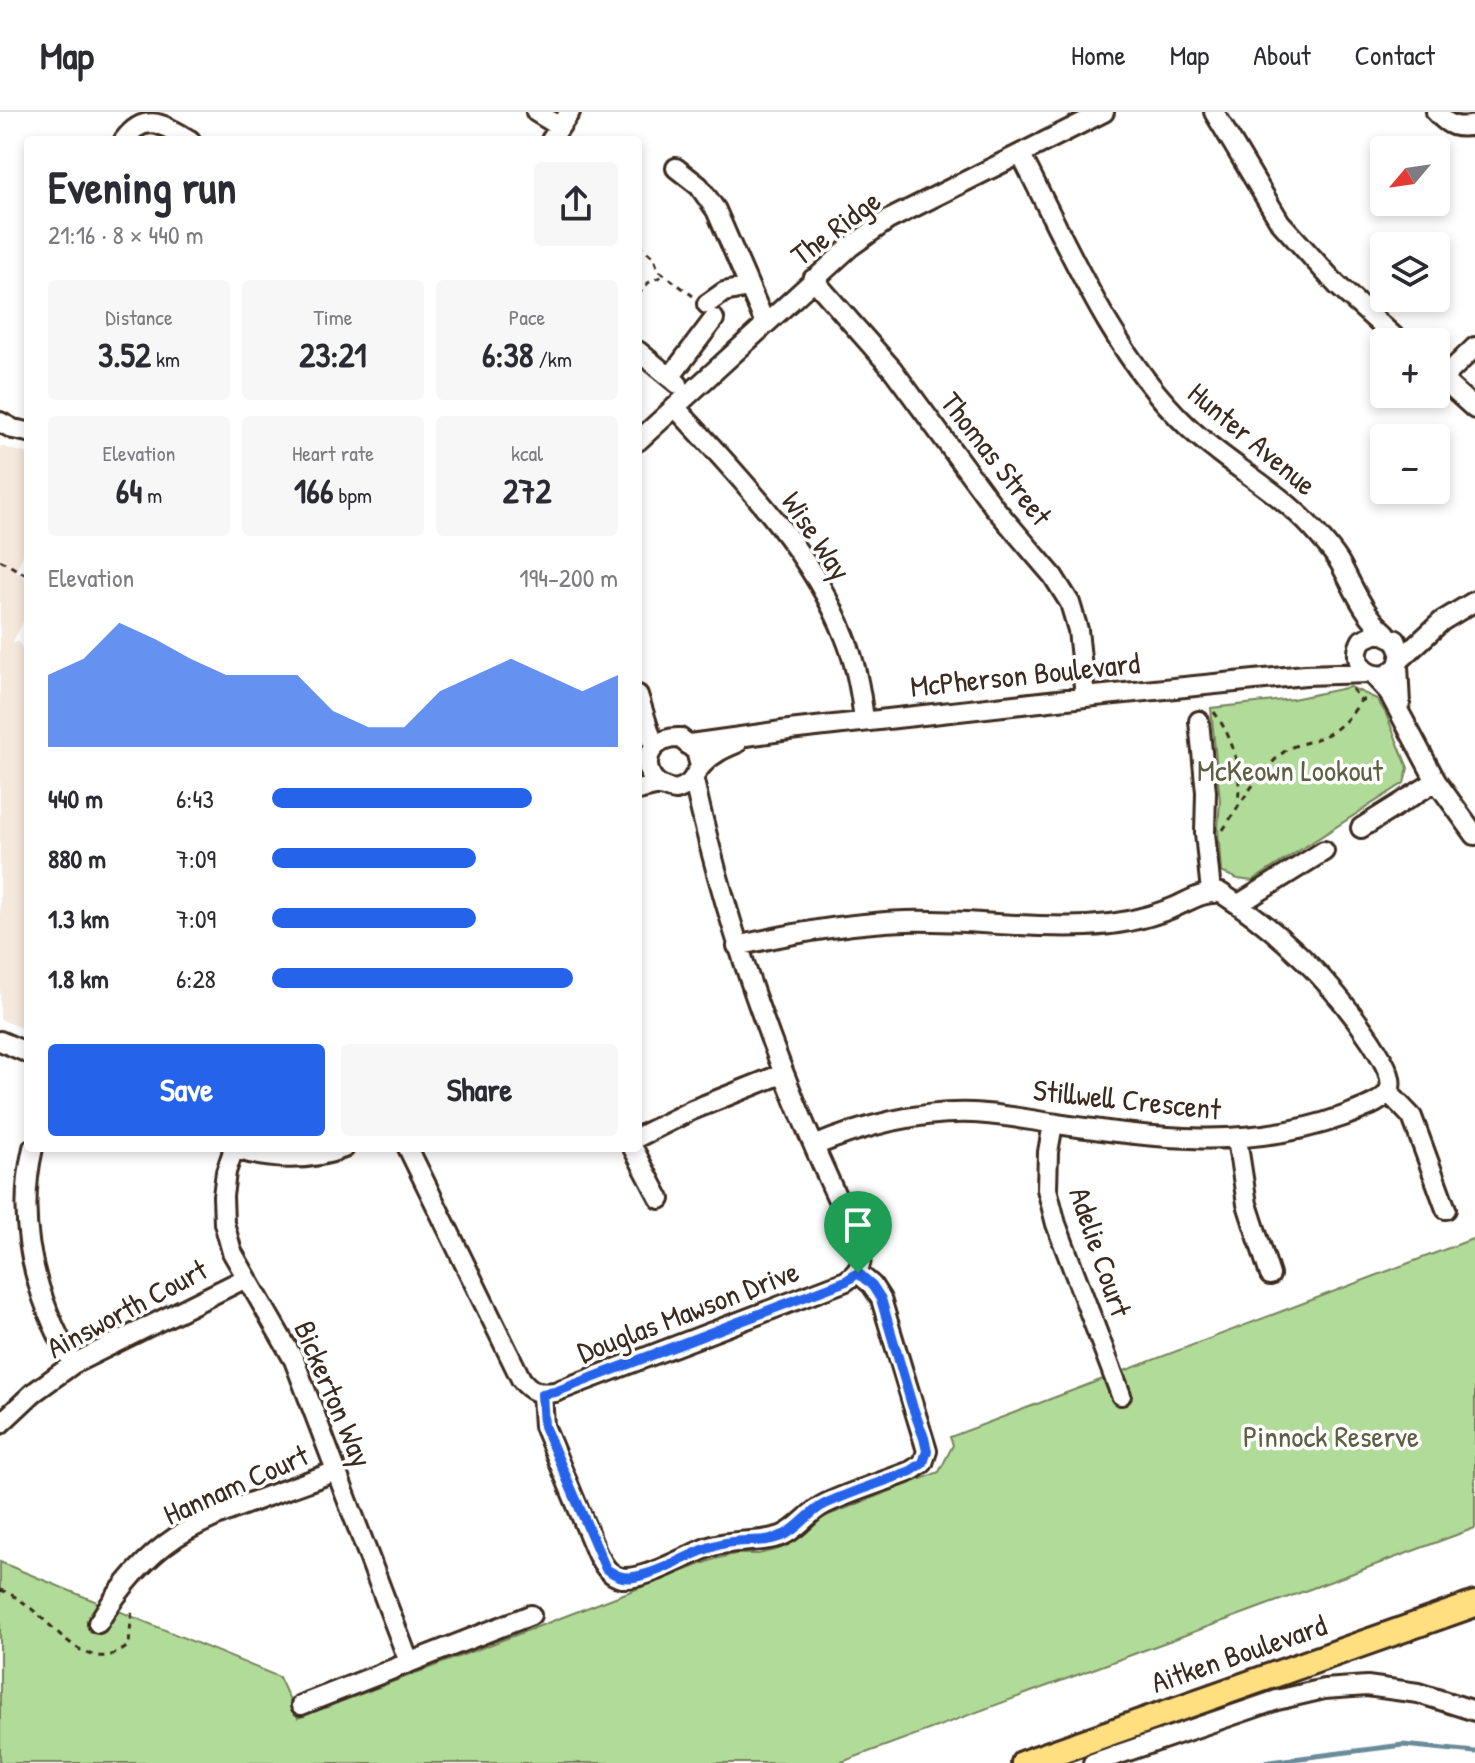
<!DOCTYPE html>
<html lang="en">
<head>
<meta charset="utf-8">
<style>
  :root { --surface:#fff; --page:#f7f7f7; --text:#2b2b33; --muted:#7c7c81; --line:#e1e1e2; --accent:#2563eb }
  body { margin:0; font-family:"Patrick Hand",sans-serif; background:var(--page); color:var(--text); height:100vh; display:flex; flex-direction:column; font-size:30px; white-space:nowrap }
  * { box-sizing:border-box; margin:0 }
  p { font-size:26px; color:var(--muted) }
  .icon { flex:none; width:44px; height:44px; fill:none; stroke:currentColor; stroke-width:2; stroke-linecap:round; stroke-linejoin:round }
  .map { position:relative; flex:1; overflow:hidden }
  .details { position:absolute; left:24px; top:24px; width:618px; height:1016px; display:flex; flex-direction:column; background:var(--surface); border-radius:8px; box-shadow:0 4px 12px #0003 }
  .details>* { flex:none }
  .needle { width:52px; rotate:241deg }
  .controls { position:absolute; left:1370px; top:24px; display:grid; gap:16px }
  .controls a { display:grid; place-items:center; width:80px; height:80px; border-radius:8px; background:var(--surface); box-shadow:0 4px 12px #0003; font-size:40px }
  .pin { position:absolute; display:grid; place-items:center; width:68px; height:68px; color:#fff; margin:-82px -34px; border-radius:50% 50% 50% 0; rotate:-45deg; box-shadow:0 0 8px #0007 }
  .pin .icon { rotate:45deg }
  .round { display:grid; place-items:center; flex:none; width:84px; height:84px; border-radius:8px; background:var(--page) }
  .overview { display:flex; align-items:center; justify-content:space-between; height:136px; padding:0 24px }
  h1 { font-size:44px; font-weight:700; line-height:60px }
  .stats { display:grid; grid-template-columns:repeat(3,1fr); gap:12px; height:136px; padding:8px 24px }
  .stats div { display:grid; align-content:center; border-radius:8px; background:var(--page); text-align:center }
  .stats b { font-size:34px; font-weight:700 }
  .stats small { font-size:22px; font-weight:400 }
  .stats p { font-size:22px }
  .chart { height:224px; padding:16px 24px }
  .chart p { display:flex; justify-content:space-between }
  .chart svg { width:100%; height:144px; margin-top:8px; fill:var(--accent); opacity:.7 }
  .cta { display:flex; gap:16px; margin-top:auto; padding:16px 24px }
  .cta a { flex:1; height:92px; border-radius:8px; background:var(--accent); color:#fff; font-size:32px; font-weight:700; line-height:92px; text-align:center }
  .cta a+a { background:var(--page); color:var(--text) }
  ul { padding:0 24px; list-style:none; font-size:26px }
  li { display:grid; grid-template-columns:128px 96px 1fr; align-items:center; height:60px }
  li i { height:20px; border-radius:10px; background:var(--accent) }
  header { display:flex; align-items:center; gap:48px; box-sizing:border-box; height:112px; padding:0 40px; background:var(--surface); border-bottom:2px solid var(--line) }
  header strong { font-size:38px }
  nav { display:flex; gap:44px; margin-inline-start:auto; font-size:28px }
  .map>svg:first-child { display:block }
  .built { fill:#f5e8dd }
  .green { fill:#b1db98; stroke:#76825b; stroke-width:2 }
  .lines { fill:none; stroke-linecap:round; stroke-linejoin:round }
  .stream { stroke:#6a8b99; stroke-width:5 }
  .minor-casing { stroke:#3b2a1e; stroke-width:24 }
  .major-casing { stroke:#3b2a1e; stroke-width:30 }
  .path { stroke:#3b2a1e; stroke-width:3; stroke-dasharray:6 6; stroke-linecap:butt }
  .minor { stroke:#fff; stroke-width:18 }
  .major { stroke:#ffdf80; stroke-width:24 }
  .route-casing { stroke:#fff; stroke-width:16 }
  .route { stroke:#2563eb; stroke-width:10 }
  .labels { text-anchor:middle; stroke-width:7; stroke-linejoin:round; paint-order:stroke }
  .street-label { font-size:30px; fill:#3b2a1e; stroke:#fff }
  .park-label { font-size:30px; fill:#5e5f43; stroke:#fff }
</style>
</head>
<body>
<header>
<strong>Map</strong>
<nav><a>Home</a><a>Map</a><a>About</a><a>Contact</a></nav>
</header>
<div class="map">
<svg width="1475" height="1651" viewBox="0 0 1475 1651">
  <rect width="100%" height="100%" fill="#fff"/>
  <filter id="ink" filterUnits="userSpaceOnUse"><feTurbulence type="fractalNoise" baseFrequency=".0125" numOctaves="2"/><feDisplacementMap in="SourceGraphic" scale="16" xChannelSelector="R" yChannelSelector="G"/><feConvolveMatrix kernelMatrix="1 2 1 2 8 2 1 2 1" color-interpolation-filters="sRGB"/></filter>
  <g filter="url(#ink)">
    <path class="built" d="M0 334 28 342V432L16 459 28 468V501L12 531 18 529 28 548V919L0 907Z"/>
    <path class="green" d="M1350 575 1377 587 1386 602 1408 656 1404 671 1252 769 1238 767 1221 760 1218 716 1220 689 1211 596 1293 587Z
      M1475 1126V1416L839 1651H0V1450L279 1565 298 1606 715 1447 735 1442H758L779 1437 796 1429 821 1406 939 1360 953 1333 950 1325Z"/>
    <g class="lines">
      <path class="stream" d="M1261 1651 1403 1633 1475 1640"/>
      <defs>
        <path id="minor" d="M536 0 559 14
          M1214 0 1280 110 1337 173 1400 230
          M1436 0C1448 14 1457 17 1475 13
          M124 28C145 0 162 12 190 28
          M551 28 570 0
          M1021 43C1068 134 1112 242 1186 313 1225 351 1276 376 1313 417 1322 427 1333 439 1340 451 1354 476 1363 502 1386 521
          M676 56 699 74 716 98 765 211
          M813 167 893 258 994 395 1053 464 1070 491 1078 518 1085 585
          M707 192 724 180 748 175
          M638 239 678 272
          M1436 262 1475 297
          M671 264 714 207
          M1442 267 1475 235
          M675 295C738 363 811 438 845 525 856 552 861 580 864 609
          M0 310 13 317 28 320
          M638 329 850 135 888 108 1104 0
          M1400 548 1442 509 1475 489
          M1398 554 1387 563C1363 567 1351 547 1362 528L1379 520 1396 528 1401 541 1398 554 1400 592
          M1373 563 1388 579 1436 669 1475 723
          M638 583 654 634
          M1199 609 1206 680 1205 721 1211 780
          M690 632 789 618 1085 585 1305 563 1368 561
          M700 654 696 639 680 626C640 624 636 674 676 678 697 671 691 664 703 652 713 641 725 636 737 631
          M638 678 659 673
          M1361 716 1436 669
          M1239 792 1324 739
          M737 834C793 821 847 811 905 809 965 807 1027 817 1087 814 1115 813 1144 807 1170 797 1188 790 1201 779 1221 781 1280 819 1333 871 1371 929 1403 979 1397 984 1344 1004 1247 1039 1156 1026 1057 1012 1029 1008 1001 1002 973 1001 917 999 865 1013 814 1034
          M0 929 28 941
          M1389 981 1412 1005 1446 1097
          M1053 1012 1048 1040 1047 1077 1056 1112 1121 1283
          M638 1025 692 998 782 962
          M1237 1027 1247 1092 1270 1163
          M33 1036C15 1113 35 1185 73 1252
          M232 1036C268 1048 309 1050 344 1036
          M234 1036 226 1060 223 1084 224 1111 232 1140 294 1248 409 1550
          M408 1036 521 1267C531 1280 538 1282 555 1280L846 1169C860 1159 863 1152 860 1134 787 985 730 831 694 669
          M633 1036 660 1087
          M542 1282 544 1314 597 1442C603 1452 609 1464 622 1466 646 1468 686 1444 709 1435 732 1427 757 1432 781 1424 799 1417 808 1400 825 1392 853 1379 883 1370 911 1359L923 1351 927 1339 881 1187 872 1173 858 1161
          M0 1312 33 1281 73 1252 246 1166
          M98 1511C118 1478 143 1447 176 1425 219 1398 288 1378 336 1359
          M301 1593 531 1503
          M1093 1651 1277 1588 1324 1577 1367 1574 1418 1581 1475 1599"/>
        <path id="major" d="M1024 1651 1475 1492"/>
      </defs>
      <use href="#minor" class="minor-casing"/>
      <use href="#major" class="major-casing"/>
      <path class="path" d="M638 132 654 146 658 158 693 184
        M638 183 648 171 664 163
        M0 448 28 464
        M1352 577 1361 588H1371
        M1214 600C1234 627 1242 658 1238 690
        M1223 718C1241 690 1259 660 1285 639 1295 632 1304 632 1314 628 1336 621 1350 607 1361 588
        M0 1478C46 1491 81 1574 129 1533L132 1496"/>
      <use href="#minor" class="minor"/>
      <use href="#major" class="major"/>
    </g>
  </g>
  <g class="lines" filter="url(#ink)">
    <defs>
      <path id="route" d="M858 1161 872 1173 881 1187 912 1293 924 1326 927 1339 923 1351 911 1359C883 1370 852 1379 825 1392 810 1399 801 1414 786 1422 766 1432 747 1427 726 1431 694 1437 666 1460 634 1465 622 1467 616 1463 606 1457L544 1314 542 1282 555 1280 846 1169Z"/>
    </defs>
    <use href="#route" class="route-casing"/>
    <use href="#route" class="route"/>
  </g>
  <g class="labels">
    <g class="street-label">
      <text transform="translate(836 116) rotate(-37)" y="10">The Ridge</text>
      <text transform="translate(1252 327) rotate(40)" y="10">Hunter Avenue</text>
      <text transform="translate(996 347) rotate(52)" y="10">Thomas Street</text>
      <text transform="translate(816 424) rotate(56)" y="10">Wise Way</text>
      <text transform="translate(1025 563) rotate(-6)" y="10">McPherson Boulevard</text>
      <text transform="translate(1127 988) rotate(6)" y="10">Stillwell Crescent</text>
      <text transform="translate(1100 1140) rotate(71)" y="10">Adelie Court</text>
      <text transform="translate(127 1197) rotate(-28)" y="10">Ainsworth Court</text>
      <text transform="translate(688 1200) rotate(-21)" y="10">Douglas Mawson Drive</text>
      <text transform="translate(333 1282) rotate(67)" y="10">Bickerton Way</text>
      <text transform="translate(236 1373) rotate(-24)" y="10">Hannam Court</text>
      <text transform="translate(1239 1542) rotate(-19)" y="10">Aitken Boulevard</text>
    </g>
    <g class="park-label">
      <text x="1290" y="669">McKeown Lookout</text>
      <text x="1331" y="1335">Pinnock Reserve</text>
    </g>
  </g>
</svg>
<div class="controls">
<a><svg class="needle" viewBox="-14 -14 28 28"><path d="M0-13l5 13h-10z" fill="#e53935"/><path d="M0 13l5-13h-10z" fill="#7c7c81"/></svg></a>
<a><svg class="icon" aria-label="layers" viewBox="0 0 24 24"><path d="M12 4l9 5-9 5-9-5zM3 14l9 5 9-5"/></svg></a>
<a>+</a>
<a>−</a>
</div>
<div class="pin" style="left:858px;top:1161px;background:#1e9e55"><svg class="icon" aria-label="arrive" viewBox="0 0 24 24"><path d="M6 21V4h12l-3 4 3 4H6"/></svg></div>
<section class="details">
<div class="overview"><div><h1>Evening run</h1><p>21:16 · 8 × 440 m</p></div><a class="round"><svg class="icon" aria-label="share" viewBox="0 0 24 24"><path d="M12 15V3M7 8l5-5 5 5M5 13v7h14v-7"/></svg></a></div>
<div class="stats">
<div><p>Distance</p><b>3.52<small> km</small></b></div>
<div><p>Time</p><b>23:21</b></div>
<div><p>Pace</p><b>6:38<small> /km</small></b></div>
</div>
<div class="stats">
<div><p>Elevation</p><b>64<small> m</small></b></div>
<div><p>Heart rate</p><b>166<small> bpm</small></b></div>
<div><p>kcal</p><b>272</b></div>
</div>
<div class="chart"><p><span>Elevation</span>194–200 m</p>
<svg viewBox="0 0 160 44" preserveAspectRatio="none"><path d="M0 44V22L10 17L20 6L30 11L40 17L50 22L60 22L70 22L80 33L90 38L100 38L110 27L120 22L130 17L140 22L150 27L160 22V44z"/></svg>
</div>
<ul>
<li><b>440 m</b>6:43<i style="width:75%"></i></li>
<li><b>880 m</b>7:09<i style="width:59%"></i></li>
<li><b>1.3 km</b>7:09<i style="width:59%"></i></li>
<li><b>1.8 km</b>6:28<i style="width:87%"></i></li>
</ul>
<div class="cta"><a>Save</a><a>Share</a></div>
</section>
</div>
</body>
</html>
